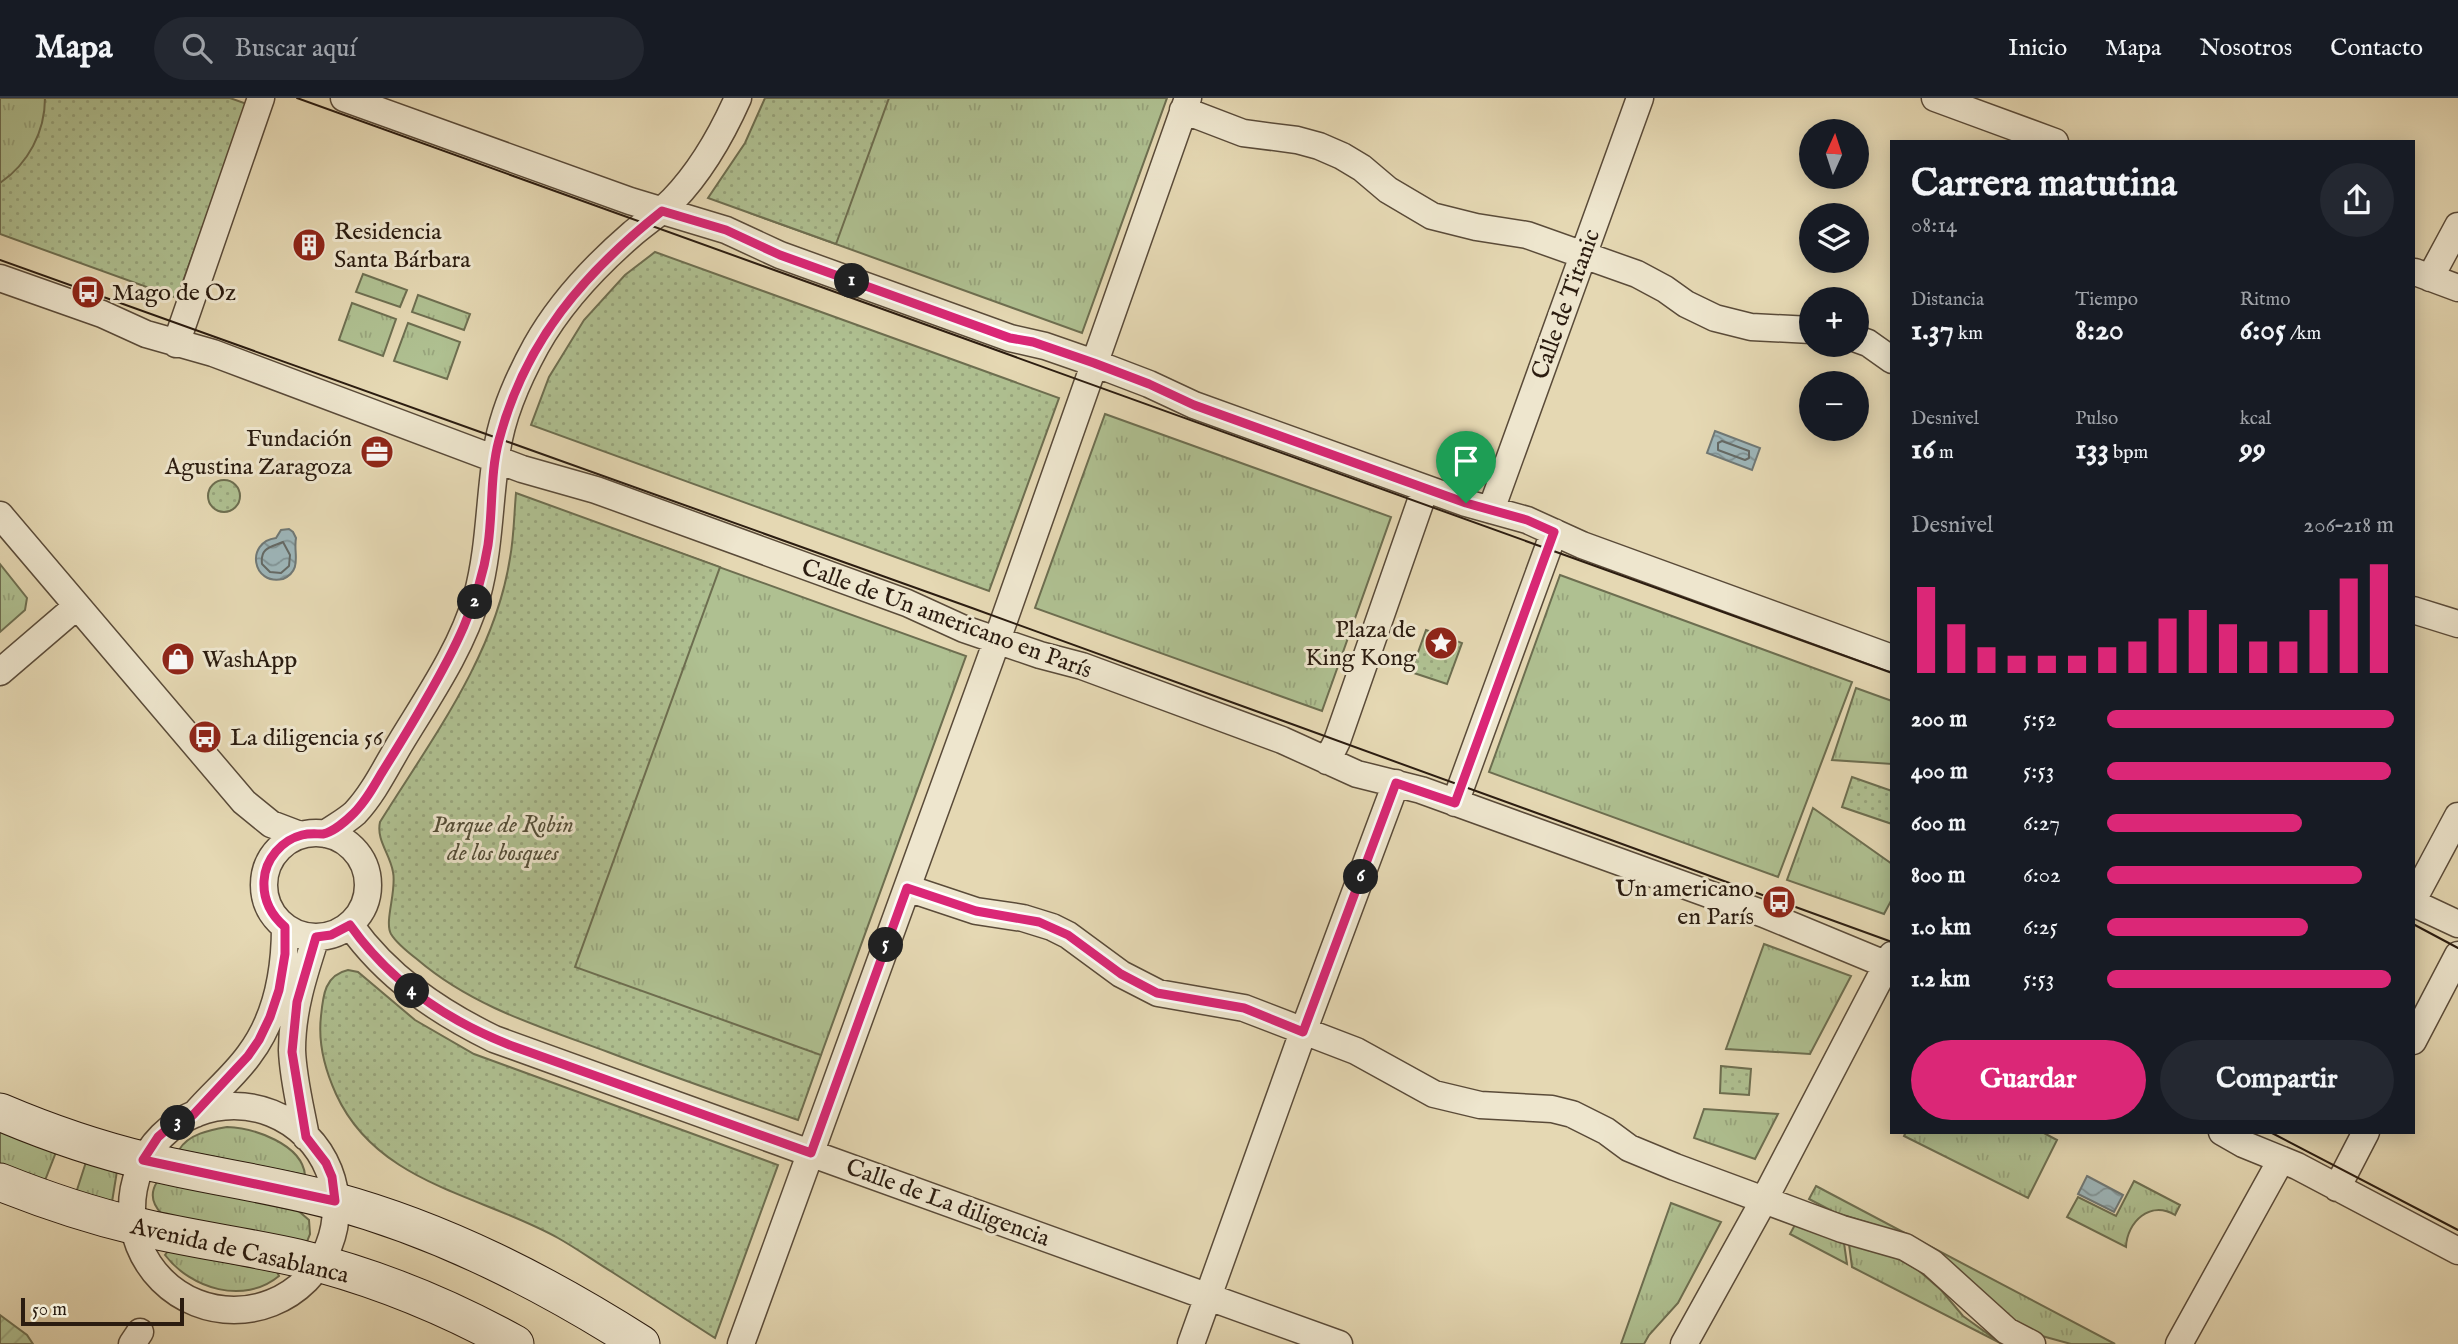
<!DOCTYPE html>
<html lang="es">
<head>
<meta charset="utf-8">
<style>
  :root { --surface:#171b24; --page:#242831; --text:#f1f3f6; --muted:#9ea1a6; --line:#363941; --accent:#db2777 }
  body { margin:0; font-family:"IM FELL English",serif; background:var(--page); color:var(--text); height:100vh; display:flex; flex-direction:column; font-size:26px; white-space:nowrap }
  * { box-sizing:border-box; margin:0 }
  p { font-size:23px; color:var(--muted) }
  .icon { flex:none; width:38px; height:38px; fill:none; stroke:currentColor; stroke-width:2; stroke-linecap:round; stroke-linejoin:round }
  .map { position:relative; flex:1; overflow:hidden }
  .drawer { position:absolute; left:1890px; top:42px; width:525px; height:994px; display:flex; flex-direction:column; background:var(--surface); border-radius:0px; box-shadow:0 4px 18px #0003 }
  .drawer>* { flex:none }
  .needle { width:46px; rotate:3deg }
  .controls { position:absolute; left:1799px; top:21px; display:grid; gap:14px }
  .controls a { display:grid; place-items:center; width:70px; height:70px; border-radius:50%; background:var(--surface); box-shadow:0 4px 18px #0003; font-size:35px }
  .scale { position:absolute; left:21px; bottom:18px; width:163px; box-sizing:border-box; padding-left:7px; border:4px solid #2b1c10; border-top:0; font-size:19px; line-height:24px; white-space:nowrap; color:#2b1c10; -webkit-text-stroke:5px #eee6ce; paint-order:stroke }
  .pin { position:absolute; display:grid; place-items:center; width:60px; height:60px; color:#fff; margin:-72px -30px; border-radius:50% 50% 50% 0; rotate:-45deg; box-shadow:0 0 7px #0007 }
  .pin .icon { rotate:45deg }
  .km { position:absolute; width:35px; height:35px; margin:-18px; border-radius:50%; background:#222; color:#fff; font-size:19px; line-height:35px; text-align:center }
  .round { display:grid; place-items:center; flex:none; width:74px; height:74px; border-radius:37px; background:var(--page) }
  .headline { display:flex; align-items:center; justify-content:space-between; height:119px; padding:0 21px }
  h1 { font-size:38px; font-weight:700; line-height:52px }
  .figures { display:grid; grid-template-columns:repeat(3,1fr); gap:10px; height:119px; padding:7px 21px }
  .figures div { display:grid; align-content:center }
  .figures b { font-size:30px; font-weight:700 }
  .figures small { font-size:19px; font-weight:400 }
  .figures p { font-size:19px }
  .chart { height:196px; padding:14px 21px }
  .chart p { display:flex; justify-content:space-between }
  .chart svg { width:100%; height:126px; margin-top:7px; stroke:var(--accent); stroke-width:6 }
  .action { display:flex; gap:14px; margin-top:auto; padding:14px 21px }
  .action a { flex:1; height:80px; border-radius:42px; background:var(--accent); color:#fff; font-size:28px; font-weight:700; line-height:80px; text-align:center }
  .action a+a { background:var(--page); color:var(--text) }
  ul { padding:0 21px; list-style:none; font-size:23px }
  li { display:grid; grid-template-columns:112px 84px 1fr; align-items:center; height:52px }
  li i { height:18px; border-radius:9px; background:var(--accent) }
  header { display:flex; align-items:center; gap:42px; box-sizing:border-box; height:98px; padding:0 35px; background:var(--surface); border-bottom:2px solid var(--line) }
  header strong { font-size:33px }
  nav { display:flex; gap:38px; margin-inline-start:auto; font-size:24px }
  .search { width:490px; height:63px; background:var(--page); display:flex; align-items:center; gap:18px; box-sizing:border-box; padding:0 24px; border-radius:38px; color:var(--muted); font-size:26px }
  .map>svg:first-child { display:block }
  .grass { fill:url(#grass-tufts); stroke:#6d6e50; stroke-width:2 }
  .park { fill:url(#park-dots); stroke:#6d6e50; stroke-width:2 }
  .garden { fill:url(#garden-furrows); stroke:#6d6e50; stroke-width:2 }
  .water { fill:url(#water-waves); stroke:#6f7876; stroke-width:2 }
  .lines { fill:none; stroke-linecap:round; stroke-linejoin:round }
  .shore { stroke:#646965; stroke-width:2 }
  .street-casing { stroke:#5a4b39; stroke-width:29 }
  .secondary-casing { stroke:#2b1c10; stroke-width:39 }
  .street { stroke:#eee6ce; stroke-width:26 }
  .secondary { stroke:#eee6ce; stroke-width:37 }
  .tram { stroke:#2b1c10; stroke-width:2 }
  .route-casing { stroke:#fff; stroke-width:14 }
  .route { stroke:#db2777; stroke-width:9 }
  .labels { text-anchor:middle; stroke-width:6; stroke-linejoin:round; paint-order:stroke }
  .poi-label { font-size:24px; fill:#2b1c10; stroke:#eee6ce; text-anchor:start }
  .street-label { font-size:24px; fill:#2b1c10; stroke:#eee6ce }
  .park-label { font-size:24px; font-style:italic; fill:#534d37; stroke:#eee6ce }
</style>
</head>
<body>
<header>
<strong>Mapa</strong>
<div class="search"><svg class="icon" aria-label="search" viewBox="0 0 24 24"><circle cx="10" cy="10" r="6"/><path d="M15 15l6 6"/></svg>Buscar aquí</div>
<nav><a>Inicio</a><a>Mapa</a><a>Nosotros</a><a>Contacto</a></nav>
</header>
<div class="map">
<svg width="2458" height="1246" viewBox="0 0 2458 1246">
  <defs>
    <pattern id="grass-tufts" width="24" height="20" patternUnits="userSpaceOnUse" patternTransform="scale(1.75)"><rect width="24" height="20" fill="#afc091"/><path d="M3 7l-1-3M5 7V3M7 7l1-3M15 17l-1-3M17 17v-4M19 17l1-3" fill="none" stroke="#97a47c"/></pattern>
    <pattern id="park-dots" width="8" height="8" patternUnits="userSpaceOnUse" patternTransform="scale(1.75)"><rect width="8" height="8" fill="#afc091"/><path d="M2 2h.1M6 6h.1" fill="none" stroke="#97a47c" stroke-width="1.8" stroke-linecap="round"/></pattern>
    <pattern id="garden-furrows" width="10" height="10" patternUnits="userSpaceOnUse" patternTransform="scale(1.75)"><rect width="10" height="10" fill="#afc091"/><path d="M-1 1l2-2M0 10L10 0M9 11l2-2" fill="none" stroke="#97a47c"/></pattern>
    <pattern id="water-waves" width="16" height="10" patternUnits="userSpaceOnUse" patternTransform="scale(1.75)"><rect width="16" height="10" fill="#9db6ba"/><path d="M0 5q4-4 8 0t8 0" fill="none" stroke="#809396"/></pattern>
  </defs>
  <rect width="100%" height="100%" fill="#e5d8b3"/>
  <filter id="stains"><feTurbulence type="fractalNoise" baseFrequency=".00286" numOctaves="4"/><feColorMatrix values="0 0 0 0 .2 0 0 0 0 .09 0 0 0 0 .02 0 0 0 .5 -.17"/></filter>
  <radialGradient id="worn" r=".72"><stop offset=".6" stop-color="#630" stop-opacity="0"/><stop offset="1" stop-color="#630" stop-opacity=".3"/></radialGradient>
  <path class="grass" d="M0 0H77L40 34 0 132Z
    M817 0H1167L1082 235 750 115Z
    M363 176 407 192 400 209 356 194Z
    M418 197 470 216 464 232 412 214Z
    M352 205 396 221 383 258 339 242Z
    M408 225 460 244 447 281 394 263Z
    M1105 316 1391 419 1322 613 1035 510Z
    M630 437 966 558 821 957 790 973 503 866Z
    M0 466 27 500 25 512 0 534Z
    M1560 477 1852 584 1778 779 1489 674Z
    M1856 590 1892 603V666L1832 662Z
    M1813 710 1892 766V801L1884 816 1787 782Z
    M1764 846 1851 878 1810 956 1726 951Z
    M1704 1011 1778 1016 1755 1061 1694 1040Z
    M227 1029C254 1030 302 1046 305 1077L179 1052C188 1036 210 1032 227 1029Z
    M0 1033 56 1054 44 1085 0 1067Z
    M1906 1034H2042L2057 1042 2028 1100 1904 1038Z
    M86 1064 117 1073 112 1104 76 1095Z
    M2134 1083 2180 1107 2175 1117C2150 1102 2127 1124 2126 1149L2067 1119 2078 1099 2116 1118Z
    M157 1084 295 1110 309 1122 310 1136 306 1146 162 1116C152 1106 150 1095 157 1084Z
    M1816 1088 2115 1246H2071L2042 1238 2017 1227 1900 1135 1834 1114 1809 1101Z
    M1671 1105 1721 1124 1678 1205 1649 1237 1644 1246H1621Z
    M1797 1123 1844 1145 1847 1166 1790 1136Z
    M1849 1146 1895 1159 1917 1171 1941 1192 1963 1218 2002 1246 1852 1169Z
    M168 1153 277 1174 279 1178C244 1207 191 1191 165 1157Z"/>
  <path class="park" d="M45 0H230L247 6 177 200 0 136V85C28 66 45 34 45 0Z
    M765 0H889L836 146 708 100 745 45Z
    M655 154 1059 300 989 493 531 327 549 279 584 222 625 177Z
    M208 398a16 16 0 1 1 32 0a16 16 0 1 1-32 0Z
    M516 395 720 469 575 869 821 957 798 1022C734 1000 671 978 608 954 541 929 473 909 418 862 409 855 397 846 391 836 384 823 397 793 393 774 390 756 376 742 380 724 431 642 495 558 510 460 514 439 514 417 516 395Z
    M1426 532 1462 545 1447 586 1411 574Z
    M1852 679 1892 693V726L1842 709Z
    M348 872 358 874 415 922 474 956 778 1067 715 1240C681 1218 646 1196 612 1174 594 1163 576 1150 558 1140 479 1096 377 1086 336 996 325 972 318 944 321 918 323 897 325 877 348 872Z
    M1721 968 1751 971 1749 997 1720 995Z"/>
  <path class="garden" d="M0 1217 27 1237 33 1246H0Z"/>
  <path class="water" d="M1715 333 1760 350 1752 372 1707 355Z
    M289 431 293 434 296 440C293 455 303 472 283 481 252 488 245 444 276 440L281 432Z
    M2087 1078 2123 1097 2114 1114 2078 1096Z"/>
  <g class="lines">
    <path class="shore" d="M1722 343 1749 353V360L1745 362 1718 352V345Z
      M283 444 290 457 289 468 281 475 270 474 262 466C260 449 272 449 283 444Z"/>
    <defs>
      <path id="street" d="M344 0 630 103 726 132 780 157 1010 240 1045 248 1094 265 1149 286 1194 307 1466 405 1527 422 1582 447 1892 560
        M1935 0 2055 44
        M1183 12 1243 35 1297 42 1319 48 1342 58 1362 70 1388 92 1432 118 1476 129 1527 137 1637 176 1665 191 1686 206 1715 220 1751 229 1811 232
        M2415 174 2458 190
        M0 180 102 216 146 236 213 255 522 371 596 392 907 505 964 531 1040 557 1082 568 1282 642 1357 676 1421 692 1764 816 1892 869
        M2430 180 2458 128
        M1857 241 1868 245 1892 262
        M176 246 261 0
        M1491 412 1640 0
        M0 417 244 704 271 726 300 737
        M2413 512 2458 526
        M0 574 77 508
        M1327 663 1337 643 1425 391
        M1455 705 1554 434
        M264 787a52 52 0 1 1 104 0a52 52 0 1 1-104 0Z
        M325 736C335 729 346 723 355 715 374 695 387 667 401 644 429 598 462 550 477 498 490 450 489 401 497 352 502 317 519 279 536 248 560 205 595 168 632 136 645 125 660 115 673 102 700 74 722 36 738 0
        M907 790 976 813 1023 820 1052 829 1068 837 1121 876 1158 895 1244 910 1356 953 1434 996 1480 1007 1552 1011 1572 1016 1606 1033 1629 1050 1675 1069 1842 1131 1905 1149 1932 1165 2007 1233 2032 1246
        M2413 802 2458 718
        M2413 805 2458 826
        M350 827C387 879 437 913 494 941L1339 1246
        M2413 943 2458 857
        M132 1110a102 102 0 1 1 204 0a102 102 0 1 1-204 0Z
        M195 1016C212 996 234 978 249 957 277 920 285 874 285 829
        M2222 1034 2243 1046 2297 1068 2458 1153
        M306 1039C301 1011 293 981 292 952 292 912 304 876 316 839
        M2337 1090 2366 1034
        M132 1246 140 1234
        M741 1246 991 559 1188 0
        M1191 1246 1303 934 1396 685
        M1684 1246 1764 1102 1892 857
        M2179 1246 2281 1062"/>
      <path id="secondary" d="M0 1014C47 1034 96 1051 146 1063 208 1078 272 1086 334 1103 444 1133 545 1185 641 1246
        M0 1084C45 1102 90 1117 136 1128 190 1141 245 1148 298 1160 372 1178 448 1209 515 1246"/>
    </defs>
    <use href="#street" class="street-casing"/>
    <use href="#secondary" class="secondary-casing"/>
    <use href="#street" class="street"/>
    <use href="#secondary" class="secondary"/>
    <path class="tram" d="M297 0 1892 575
      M0 162 972 510 1892 844
      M2413 826 2458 850
      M2270 1034 2458 1132"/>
  </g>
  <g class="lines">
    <defs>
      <path id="route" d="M662 113 726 132 780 157 1010 240 1033 244 1094 265 1149 286 1194 307 1466 405 1527 422 1554 434 1455 705 1396 685 1303 934 1244 910 1157 895 1121 876 1068 837 1039 824 976 813 907 790 811 1055 515 949C449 924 391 885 350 827L331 837 316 839 297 904 292 954 306 1039 326 1065 332 1079 335 1103 143 1062 158 1039 166 1032 193 1017 248 958 259 942 270 919 279 892 285 856V829C271 817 263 802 264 783 265 761 282 742 302 737 310 735 316 736 323 736 333 734 347 722 354 715 365 704 373 690 381 676 396 652 411 628 425 603 454 553 479 505 488 447 493 412 490 375 499 342 525 243 584 175 662 113Z"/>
    </defs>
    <use href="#route" class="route-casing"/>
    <use href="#route" class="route"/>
  </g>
  <defs>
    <symbol id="building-disc" viewBox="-11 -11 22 22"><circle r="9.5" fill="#8f2418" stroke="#eee6ce"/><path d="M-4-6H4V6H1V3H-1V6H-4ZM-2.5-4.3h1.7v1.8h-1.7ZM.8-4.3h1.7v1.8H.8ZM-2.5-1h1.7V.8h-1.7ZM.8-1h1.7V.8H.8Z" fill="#fff"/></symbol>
    <symbol id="bus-disc" viewBox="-11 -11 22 22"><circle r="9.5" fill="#8f2418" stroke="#eee6ce"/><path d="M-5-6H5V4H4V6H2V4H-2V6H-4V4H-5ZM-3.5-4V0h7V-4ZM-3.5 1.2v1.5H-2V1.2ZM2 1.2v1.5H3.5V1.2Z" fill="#fff"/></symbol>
    <symbol id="office-disc" viewBox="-11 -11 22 22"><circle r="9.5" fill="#8f2418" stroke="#eee6ce"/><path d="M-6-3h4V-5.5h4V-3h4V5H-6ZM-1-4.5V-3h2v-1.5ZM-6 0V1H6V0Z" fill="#fff"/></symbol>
    <symbol id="sight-disc" viewBox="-11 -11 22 22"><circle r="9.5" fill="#8f2418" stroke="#eee6ce"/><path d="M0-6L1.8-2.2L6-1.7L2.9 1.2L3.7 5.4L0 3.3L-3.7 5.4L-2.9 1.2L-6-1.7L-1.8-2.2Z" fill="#fff"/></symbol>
    <symbol id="shop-disc" viewBox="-11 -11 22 22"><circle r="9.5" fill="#8f2418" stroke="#eee6ce"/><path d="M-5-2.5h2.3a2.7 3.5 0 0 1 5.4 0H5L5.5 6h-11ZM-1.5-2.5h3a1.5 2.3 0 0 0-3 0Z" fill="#fff"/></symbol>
  </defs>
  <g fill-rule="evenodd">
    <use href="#building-disc" x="290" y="128" width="38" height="38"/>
    <use href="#bus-disc" x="69" y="175" width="38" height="38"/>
    <use href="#office-disc" x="358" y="335" width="38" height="38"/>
    <use href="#sight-disc" x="1422" y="526" width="38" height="38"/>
    <use href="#shop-disc" x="159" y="542" width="38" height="38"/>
    <use href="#bus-disc" x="186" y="620" width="38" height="38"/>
    <use href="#bus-disc" x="1760" y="785" width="38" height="38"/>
  </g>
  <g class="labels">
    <g class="poi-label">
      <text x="334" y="141">Residencia<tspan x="334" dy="28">Santa Bárbara</tspan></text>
      <text x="112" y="202">Mago de Oz</text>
      <text x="352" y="348" text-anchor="end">Fundación<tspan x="352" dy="28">Agustina Zaragoza</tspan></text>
      <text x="1416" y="539" text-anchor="end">Plaza de<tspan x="1416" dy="28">King Kong</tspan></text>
      <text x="202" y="569">WashApp</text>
      <text x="230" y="647">La diligencia 56</text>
      <text x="1754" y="798" text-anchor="end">Un americano<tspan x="1754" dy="28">en París</tspan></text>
    </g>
    <g class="street-label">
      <text transform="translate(1565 206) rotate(-70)" y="8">Calle de Titanic</text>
      <text transform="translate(947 520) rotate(20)" y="8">Calle de Un americano en París</text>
      <text transform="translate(948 1104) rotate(20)" y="8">Calle de La diligencia</text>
      <text transform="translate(240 1152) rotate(13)" y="8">Avenida de Casablanca</text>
    </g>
    <g class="park-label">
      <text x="503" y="734">Parque de Robin<tspan x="503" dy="28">de los bosques</tspan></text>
    </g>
  </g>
  <rect width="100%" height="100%" filter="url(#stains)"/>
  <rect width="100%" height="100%" fill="url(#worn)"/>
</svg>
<div class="controls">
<a><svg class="needle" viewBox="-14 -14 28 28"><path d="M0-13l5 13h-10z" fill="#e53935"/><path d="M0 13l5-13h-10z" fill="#9ea1a6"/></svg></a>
<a><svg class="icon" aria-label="layers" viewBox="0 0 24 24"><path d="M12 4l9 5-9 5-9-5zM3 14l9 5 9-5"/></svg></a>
<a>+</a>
<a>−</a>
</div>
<div class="scale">50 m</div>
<div class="pin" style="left:1466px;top:405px;background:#1e9e55"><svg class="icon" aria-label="arrive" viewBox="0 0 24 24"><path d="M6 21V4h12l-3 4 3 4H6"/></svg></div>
<b class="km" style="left:852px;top:183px">1</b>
<b class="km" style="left:475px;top:504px">2</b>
<b class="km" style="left:178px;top:1025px">3</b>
<b class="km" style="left:412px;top:893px">4</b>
<b class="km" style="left:886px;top:847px">5</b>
<b class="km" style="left:1361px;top:779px">6</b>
<section class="drawer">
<div class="headline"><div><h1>Carrera matutina</h1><p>08:14</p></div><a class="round"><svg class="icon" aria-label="share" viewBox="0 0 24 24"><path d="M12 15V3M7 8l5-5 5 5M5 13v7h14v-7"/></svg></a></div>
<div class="figures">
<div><p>Distancia</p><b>1.37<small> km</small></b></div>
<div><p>Tiempo</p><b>8:20</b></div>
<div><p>Ritmo</p><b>6:05<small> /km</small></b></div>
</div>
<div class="figures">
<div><p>Desnivel</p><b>16<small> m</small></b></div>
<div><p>Pulso</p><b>133<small> bpm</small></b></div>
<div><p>kcal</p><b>99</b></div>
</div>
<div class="chart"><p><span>Desnivel</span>206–218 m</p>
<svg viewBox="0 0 160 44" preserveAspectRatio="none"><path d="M5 44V14M15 44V27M25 44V35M35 44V38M45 44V38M55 44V38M65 44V35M75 44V33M85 44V25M95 44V22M105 44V27M115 44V33M125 44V33M135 44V22M145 44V11M155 44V6"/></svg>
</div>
<ul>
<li><b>200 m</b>5:52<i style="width:100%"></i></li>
<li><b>400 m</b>5:53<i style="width:99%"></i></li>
<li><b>600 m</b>6:27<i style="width:68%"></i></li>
<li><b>800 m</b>6:02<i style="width:89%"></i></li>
<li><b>1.0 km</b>6:25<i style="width:70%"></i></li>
<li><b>1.2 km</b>5:53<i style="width:99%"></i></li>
</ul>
<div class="action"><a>Guardar</a><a>Compartir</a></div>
</section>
</div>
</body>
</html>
